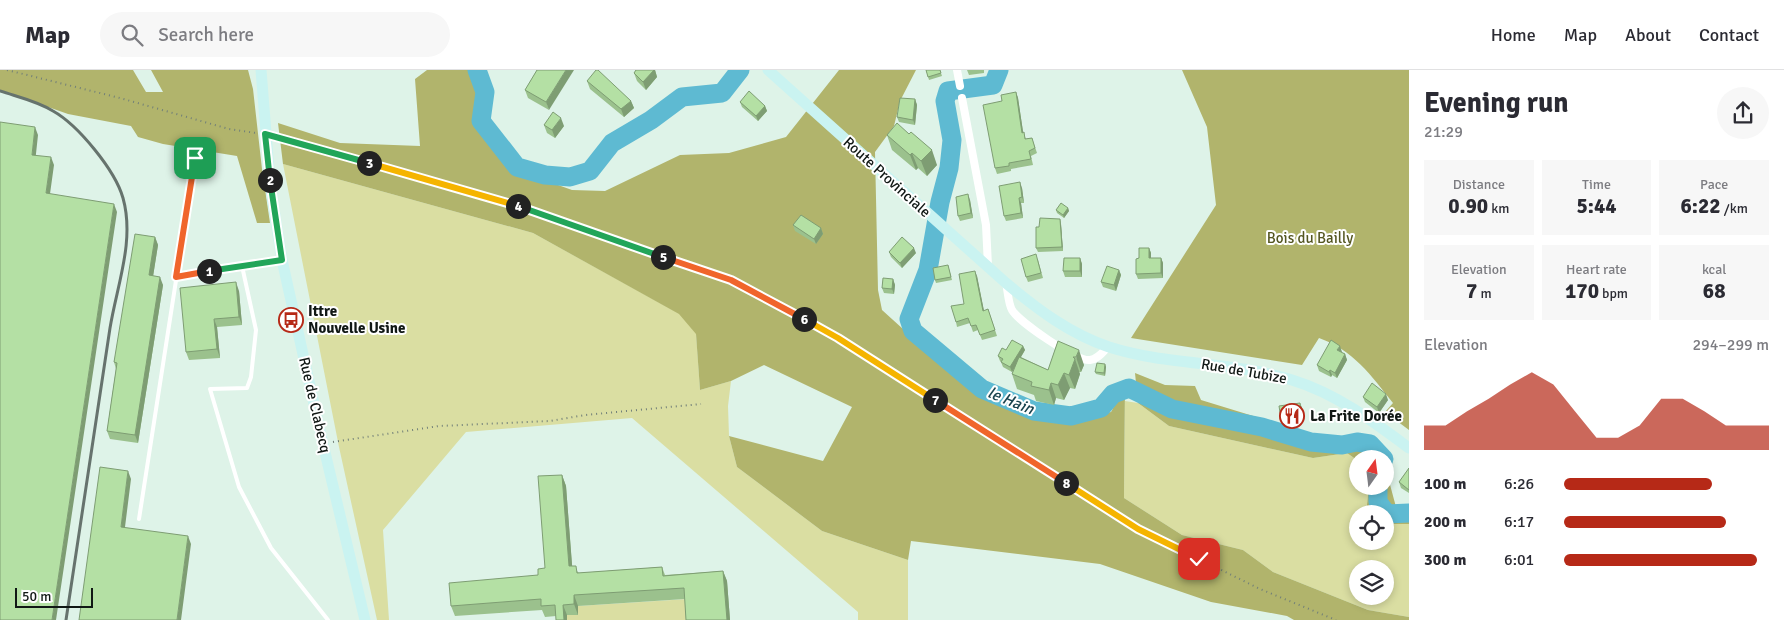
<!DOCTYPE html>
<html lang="en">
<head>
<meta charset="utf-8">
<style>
  :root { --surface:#fff; --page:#f7f7f7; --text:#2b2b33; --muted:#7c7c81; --line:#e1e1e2; --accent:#b62917 }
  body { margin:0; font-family:Signika,sans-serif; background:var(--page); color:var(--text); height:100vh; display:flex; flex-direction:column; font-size:19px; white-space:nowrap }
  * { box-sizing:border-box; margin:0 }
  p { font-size:16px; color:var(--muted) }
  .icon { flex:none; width:28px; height:28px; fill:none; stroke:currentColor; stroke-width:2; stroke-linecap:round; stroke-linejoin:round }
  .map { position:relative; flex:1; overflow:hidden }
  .drawer { display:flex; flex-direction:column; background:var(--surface); width:375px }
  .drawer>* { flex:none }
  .needle { width:32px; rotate:14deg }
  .controls { position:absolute; left:1349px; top:380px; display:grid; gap:10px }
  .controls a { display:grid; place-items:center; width:45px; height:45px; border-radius:50%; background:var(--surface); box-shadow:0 2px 8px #0003; font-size:25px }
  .scale { position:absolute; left:15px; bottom:12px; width:78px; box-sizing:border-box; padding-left:5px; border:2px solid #111815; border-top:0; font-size:14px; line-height:18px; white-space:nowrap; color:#111815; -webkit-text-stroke:4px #fff; paint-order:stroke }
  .pin { position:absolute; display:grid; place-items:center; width:42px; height:42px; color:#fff; margin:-21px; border-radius:10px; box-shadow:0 2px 8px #0006 }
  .km { position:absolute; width:25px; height:25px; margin:-12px; border-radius:50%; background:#222; color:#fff; font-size:14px; line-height:25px; text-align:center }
  .round { display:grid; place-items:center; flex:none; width:52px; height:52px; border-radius:26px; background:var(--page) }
  .summary { display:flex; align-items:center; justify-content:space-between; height:85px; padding:0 15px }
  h1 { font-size:28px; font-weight:700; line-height:38px }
  .metrics { display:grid; grid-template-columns:repeat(3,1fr); gap:8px; height:85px; padding:5px 15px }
  .metrics div { display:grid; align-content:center; border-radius:0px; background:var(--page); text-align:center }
  .metrics b { font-size:21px; font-weight:700 }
  .metrics small { font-size:14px; font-weight:400 }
  .metrics p { font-size:14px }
  .chart { height:140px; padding:10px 15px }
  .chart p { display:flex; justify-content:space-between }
  .chart svg { width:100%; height:90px; margin-top:5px; fill:var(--accent); opacity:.7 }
  ul { padding:0 15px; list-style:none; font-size:16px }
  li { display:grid; grid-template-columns:80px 60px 1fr; align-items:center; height:38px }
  li i { height:12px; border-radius:6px; background:var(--accent) }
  header { display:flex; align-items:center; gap:30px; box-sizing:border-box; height:70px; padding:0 25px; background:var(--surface); border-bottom:1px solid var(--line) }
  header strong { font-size:24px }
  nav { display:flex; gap:28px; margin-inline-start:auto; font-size:18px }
  .search { width:350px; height:45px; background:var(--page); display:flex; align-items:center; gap:12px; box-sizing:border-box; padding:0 18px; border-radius:28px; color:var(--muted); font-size:19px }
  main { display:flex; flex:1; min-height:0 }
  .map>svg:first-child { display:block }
  .green { fill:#dadea2; fill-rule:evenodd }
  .forest { fill:#b1b46c }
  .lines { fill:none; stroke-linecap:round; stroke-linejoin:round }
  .river { stroke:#5ebad2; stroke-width:19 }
  .path { stroke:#717f78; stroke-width:2; stroke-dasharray:1 4; stroke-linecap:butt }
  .lane { stroke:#fff; stroke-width:4 }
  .street { stroke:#fff; stroke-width:8 }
  .secondary { stroke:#caf3f1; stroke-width:11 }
  .rail { stroke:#66736d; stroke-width:3 }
  .wall { fill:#9bc18d }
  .shaded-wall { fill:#7e9d73 }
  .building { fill:#b4e0a4; stroke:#7e9d73 }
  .split-1-casing { stroke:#fff; stroke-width:10 }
  .split-2-casing { stroke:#fff; stroke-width:10 }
  .split-3-casing { stroke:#fff; stroke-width:10 }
  .split-4-casing { stroke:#fff; stroke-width:10 }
  .split-5-casing { stroke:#fff; stroke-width:10 }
  .split-6-casing { stroke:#fff; stroke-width:10 }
  .split-7-casing { stroke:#fff; stroke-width:10 }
  .split-8-casing { stroke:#fff; stroke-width:10 }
  .split-9-casing { stroke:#fff; stroke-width:10 }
  .split-1 { stroke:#f0652b; stroke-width:6 }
  .split-2 { stroke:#22a559; stroke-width:6 }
  .split-3 { stroke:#22a559; stroke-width:6 }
  .split-4 { stroke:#f5b400; stroke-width:6 }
  .split-5 { stroke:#22a559; stroke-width:6 }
  .split-6 { stroke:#f0652b; stroke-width:6 }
  .split-7 { stroke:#f5b400; stroke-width:6 }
  .split-8 { stroke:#f0652b; stroke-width:6 }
  .split-9 { stroke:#f5b400; stroke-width:6 }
  .labels { text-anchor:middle; stroke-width:4; stroke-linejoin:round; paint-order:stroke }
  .street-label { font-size:15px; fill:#111815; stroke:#fff }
  .park-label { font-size:15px; fill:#545621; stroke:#fff }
  .poi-label { font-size:15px; font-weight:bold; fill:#111815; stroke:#fff; text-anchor:start }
  .water-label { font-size:16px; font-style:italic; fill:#1a444f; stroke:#fff }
</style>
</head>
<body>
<header>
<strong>Map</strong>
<div class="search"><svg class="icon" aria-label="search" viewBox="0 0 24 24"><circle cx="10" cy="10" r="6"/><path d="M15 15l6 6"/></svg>Search here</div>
<nav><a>Home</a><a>Map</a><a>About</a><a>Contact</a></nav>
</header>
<main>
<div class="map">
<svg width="1409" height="550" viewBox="0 0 1409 550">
  <rect width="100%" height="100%" fill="#def3e8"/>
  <path class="green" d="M283 94 533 163 680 244 696 263 700 320 731 311 728 336 729 366 737 397 822 461 908 490V550H858V542L632 348 466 362 383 460 389 550H377L339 377Z
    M1125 331 1138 333 1169 356 1313 388 1347 383 1357 390 1358 416H1369L1366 444H1358V471H1385V451L1394 454H1409V547L1368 540 1273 502 1243 480 1182 465 1124 428ZM1358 499H1385V526H1358Z
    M688 529 689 550H567V545L578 544V536Z"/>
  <path class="forest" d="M0 0H133L146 22H163L151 0H248L253 19 262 99 270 153H257L237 86 163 74 138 67 131 56 68 44 0 20Z
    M427 0H473L471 4 479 15 476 45 483 66 505 96 572 120 605 121 680 85 729 83 786 67 839 0H916L900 31 894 56 875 82 878 220 882 240 956 307 1063 352 1111 342 1125 316 1124 428 1182 465 1243 480 1273 502 1368 540 1409 547V550H1294L1287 546 1211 532 1100 494 911 471 908 490 822 461 737 397 729 366 823 391 852 337 764 295 731 311 700 320 696 264 679 244 533 163 283 94 278 53 340 73 420 76 415 9Z
    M1182 0H1409V360L1385 342 1393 333C1371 305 1353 280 1319 268L1302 295 1131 268 1216 135 1207 57Z
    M1135 303 1165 315 1195 316 1201 330 1263 349 1303 366 1327 370 1358 366 1383 389H1358L1357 390 1347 383 1313 388 1169 356 1138 333Z
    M1385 396 1396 437H1409V454H1394L1385 451V444H1366L1369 416H1385Z"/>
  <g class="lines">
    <path class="river" d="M477 0 485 22 481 51 517 97 545 105 570 107 590 101 612 73 651 50 682 27 722 23 740 0
      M999 0 993 15 948 21 945 31 952 70 949 98 940 132 928 200 909 249 913 261 982 319 1034 341 1071 346 1101 338 1113 324 1129 318 1172 339 1262 357 1311 372 1342 375 1357 372 1370 374 1384 389
      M1378 416V432L1387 444 1409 443"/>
    <path class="path" d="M7 0 120 28 229 59 256 63
      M278 68 502 131 731 210 838 268 1138 459 1260 519 1336 550
      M333 372 439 356 550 351 585 345 701 334"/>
    <path class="lane" d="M242 196 280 190
      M175 207 242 196 256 260 251 307 247 318 210 319 239 417 271 478 328 550
      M139 449 195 88"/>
    <path class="street" d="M957 0 960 16
      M962 28 986 155 988 196
      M1006 213C1008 221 1008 233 1012 240 1019 252 1077 292 1090 290 1098 289 1103 282 1108 277"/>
    <path class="secondary" d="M261 0 270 113 282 190 323 374 365 550
      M768 0 1006 213C1037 239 1070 264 1109 277 1168 296 1232 291 1292 310 1335 323 1373 351 1409 378"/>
    <path class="rail" d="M0 21C18 27 37 31 53 41 78 55 115 100 123 128 135 171 117 215 110 258 95 355 81 453 66 550"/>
  </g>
  <path class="wall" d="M537 0 549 40 528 28 525 20Z
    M636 0H655L657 7 646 20 637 11 634 3Z
    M926 0H940L942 6 929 10Z
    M967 0H984V3L969 5Z
    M587 11 631 31 634 38 624 47 590 19Z
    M1016 22 1018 28 1023 62 1026 69 1032 68 1037 83 1031 86 1033 95 1011 99V101L997 104 995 98 1002 31Z
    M915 29 917 35 915 55 899 52 897 47Z
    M740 32 765 36 767 41 758 51 742 37Z
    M544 55 564 56 555 68 547 63Z
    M887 65 937 95 927 106 918 98 916 100 892 80Z
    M1022 118 1024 133H1021L1023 148 1006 151 1004 146Z
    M970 130 973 148 960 151 958 146Z
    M1068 138 1069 141 1064 148 1057 143 1056 140Z
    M1060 149 1061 154 1063 181 1038 182 1036 178 1039 157Z
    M793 155 821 158 823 164 816 174 795 161Z
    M155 167 158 175 153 206 163 215 138 373 110 369 107 361 116 299 114 292Z
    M1149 178 1151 183V188H1161L1163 193V208L1138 209 1136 204 1139 188Z
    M889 182 916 183 902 198 891 187Z
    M1080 188 1082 194V207H1065L1063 201Z
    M1038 190 1043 208 1028 212 1026 207Z
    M948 195 952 210 936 213 935 210Z
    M1119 200 1121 205 1116 221 1103 217 1101 212Z
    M977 206 984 241 988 239 997 266 982 270 978 260 973 262 970 253 957 257 956 252Z
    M893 209 895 215 894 224 884 223 882 218Z
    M239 221 242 255 217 257 220 288 189 290 186 282Z
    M1058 271 1084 295 1081 302H1079L1080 304 1075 319 1070 318 1064 330 1056 328 1054 335 1036 331 1034 325 1017 319 1012 304 1013 300 1012 302 1003 297 1001 292 1000 291 998 286 1006 280 1023 276 1025 280 1021 287 1048 300Z
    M1341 282 1345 284 1347 290 1337 308 1332 305 1331 307 1319 301 1317 295 1342 282Z
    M1105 294 1106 297 1105 306 1096 304 1095 302Z
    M1363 327 1388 330 1379 343 1365 332Z
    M1300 333 1302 338 1303 351 1290 357 1283 354 1281 349Z
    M1409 398V423L1401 418 1399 412Z
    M562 405 566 416 572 496 579 503 662 497 665 505 723 501 727 511 730 550H686L685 529 578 536V545H567V550H556V546L545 547 542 540 455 546 451 536 538 505 545 498Z"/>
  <path class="shaded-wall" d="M566 0H574L549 40 546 32Z
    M651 0H655L657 7 646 20 643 12Z
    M1016 22 1018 28 1024 68 1022 63Z
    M915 29 917 35 915 55 913 50Z
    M631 31 634 38 624 47 621 39Z
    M765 36 767 41 758 51 756 46Z
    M561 48 564 56 555 68 552 60Z
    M35 57 38 65 35 93 32 85Z
    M932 80 937 95 927 106 921 91Z
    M912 83 918 98 916 100 910 85Z
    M51 87 54 95 49 131 46 123Z
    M1020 112 1022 118 1024 133 1022 127Z
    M968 124 970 130 973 148 971 143Z
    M1019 128 1021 133 1023 148 1021 143Z
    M114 134 117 142 56 550H52Z
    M1068 138 1069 141 1064 148 1063 145Z
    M1060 149 1061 154 1063 181 1062 177Z
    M821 158 823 164 816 174 814 169Z
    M155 167 158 175 152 213 149 205Z
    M914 178 916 183 902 198 900 193Z
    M1149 178 1151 183V193L1149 188Z
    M1080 188 1082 194V207L1080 201Z
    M1161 188 1163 193V208L1161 203Z
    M1119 200 1121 205 1116 221 1114 215Z
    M975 201 977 206 985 246 983 241Z
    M160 207 163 215 138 373 135 365Z
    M893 209 895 215 894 224 892 219Z
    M236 212 239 221 242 255 239 247Z
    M214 249 217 257 220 288 217 279Z
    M1023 276 1025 280 1012 302 1010 297Z
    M1340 276 1342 282 1339 285 1337 280Z
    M1079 280 1084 295 1081 302 1076 287Z
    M1345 284 1347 290 1337 308 1335 303Z
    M1075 289 1080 304 1075 319 1069 305Z
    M1105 294 1106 297 1105 306 1104 303Z
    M1330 300 1332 305 1331 307 1329 302Z
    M1064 303 1070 318 1064 330 1058 315Z
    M1051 313 1056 328 1054 335 1049 320Z
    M1386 324 1388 330 1379 343 1377 337Z
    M1300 333 1302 338 1303 351 1301 346Z
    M128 401 131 409 124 465 121 457Z
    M562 405 566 416 573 507 569 496Z
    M188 466 191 474 181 550H177Z
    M723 501 727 511 730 550H727Z
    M574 525 578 536V545L574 534Z
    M563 535 567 545V550H564Z"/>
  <path class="building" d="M537 0H566L546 32 525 20Z
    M596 0H598L631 31 621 39 587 11Z
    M636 0H654L643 12 634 3Z
    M926 0H940L941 3 928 7Z
    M749 21 765 36 756 46 740 32Z
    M1016 22 1022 63 1024 62 1025 69 1032 68 1035 78 1029 81 1031 89 1009 93V96L995 98 983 35 1002 31 1001 25Z
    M900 28 915 29 913 50 897 47Z
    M553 42 561 48 552 60 544 55Z
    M0 52 35 57 32 85 51 87 46 123 114 134 52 550H0Z
    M897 53 909 64 911 62 932 80 921 91 912 83 910 85 887 65Z
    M1020 112 1022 127 1019 128 1021 143 1004 146 999 116Z
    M968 124 971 143 958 146 956 127Z
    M1061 133 1068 138 1063 145 1056 140Z
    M801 145 821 158 814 169 793 155Z
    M1040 148 1060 149 1062 177 1036 178V157H1039Z
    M135 164 155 167 149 205 160 207 135 365 107 361 117 293 114 292Z
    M902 167 914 178 900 193 889 182Z
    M1139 178H1149V188H1161V203L1136 204V189L1139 188Z
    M1036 184 1041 203 1026 207 1021 189Z
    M1064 188H1080V201H1063Z
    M948 195 951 207 935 210 933 198Z
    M1107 196 1119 200 1114 215 1101 212Z
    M975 201 983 241 988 239 995 260 980 265 976 255 971 256 968 248 956 252 951 236 964 234 959 204Z
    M883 208 893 209 892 219 882 218Z
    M236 212 239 247 214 249 217 279 186 282 180 218Z
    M1012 270 1023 276 1010 297 1001 292 1003 289 998 286 1002 278 1006 280Z
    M1331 270 1340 276 1337 280 1345 284 1335 303 1330 300 1329 302 1317 295Z
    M1058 271 1079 280 1076 287H1073L1075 289 1069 305 1064 303 1058 315 1051 313 1049 320 1031 316 1032 312 1012 304 1019 287 1048 300Z
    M1097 293 1105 294 1104 303 1095 302Z
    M1372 313 1386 324 1377 337 1363 327Z
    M1300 333 1301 346 1288 351 1281 349 1279 336Z
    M100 397 128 401 121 457 188 466 177 550H79Z
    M1409 398V420L1399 412Z
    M562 405 569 496H576L577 503 662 497 663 506 723 501 727 550H686L684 518 574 525V534L563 535 564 550H556L555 535 541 536V529L451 536 449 513 538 505V499L545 498 538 406Z"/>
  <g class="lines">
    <defs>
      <path id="split-1" d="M195 88 176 207 209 201"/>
      <path id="split-2" d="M209 201 282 190 270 110"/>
      <path id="split-3" d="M270 110 265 64 369 93"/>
      <path id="split-4" d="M369 93 518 136"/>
      <path id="split-5" d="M518 136 663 187"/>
      <path id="split-6" d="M663 187 731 210 804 249"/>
      <path id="split-7" d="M804 249 838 268 935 330"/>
      <path id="split-8" d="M935 330 1066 413"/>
      <path id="split-9" d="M1066 413 1138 459 1199 489"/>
    </defs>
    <use href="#split-1" class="split-1-casing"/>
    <use href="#split-2" class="split-2-casing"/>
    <use href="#split-3" class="split-3-casing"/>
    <use href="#split-4" class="split-4-casing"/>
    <use href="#split-5" class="split-5-casing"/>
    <use href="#split-6" class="split-6-casing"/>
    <use href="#split-7" class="split-7-casing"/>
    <use href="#split-8" class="split-8-casing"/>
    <use href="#split-9" class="split-9-casing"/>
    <use href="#split-1" class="split-1"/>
    <use href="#split-2" class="split-2"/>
    <use href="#split-3" class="split-3"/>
    <use href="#split-4" class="split-4"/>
    <use href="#split-5" class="split-5"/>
    <use href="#split-6" class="split-6"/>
    <use href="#split-7" class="split-7"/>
    <use href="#split-8" class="split-8"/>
    <use href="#split-9" class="split-9"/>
  </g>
  <defs>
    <symbol id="bus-ring" viewBox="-11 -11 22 22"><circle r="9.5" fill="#fff" stroke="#b62917" stroke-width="1.5"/><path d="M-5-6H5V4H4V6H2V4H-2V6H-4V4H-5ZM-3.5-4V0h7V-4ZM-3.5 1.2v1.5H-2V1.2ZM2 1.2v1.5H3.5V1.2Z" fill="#b62917"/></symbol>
    <symbol id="restaurant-ring" viewBox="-11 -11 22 22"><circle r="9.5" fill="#fff" stroke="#b62917" stroke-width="1.5"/><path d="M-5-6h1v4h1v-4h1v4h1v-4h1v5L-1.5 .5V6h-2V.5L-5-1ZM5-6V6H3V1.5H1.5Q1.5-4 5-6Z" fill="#b62917"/></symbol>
  </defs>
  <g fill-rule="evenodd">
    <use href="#bus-ring" x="277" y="236" width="28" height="28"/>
    <use href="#restaurant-ring" x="1278" y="332" width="28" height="28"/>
  </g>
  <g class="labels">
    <g class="street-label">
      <text transform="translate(887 107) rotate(42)" y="5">Route Provinciale</text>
      <text transform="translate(1244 301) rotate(10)" y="5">Rue de Tubize</text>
      <text transform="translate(315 335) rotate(77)" y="5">Rue de Clabecq</text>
    </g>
    <g class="park-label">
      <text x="1310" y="173">Bois du Bailly</text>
    </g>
    <g class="poi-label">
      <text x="308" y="246">Ittre<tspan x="308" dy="17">Nouvelle Usine</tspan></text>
      <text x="1310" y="351">La Frite Dorée</text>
    </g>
    <g class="water-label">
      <text transform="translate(1011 330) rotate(22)" y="6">le Hain</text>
    </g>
  </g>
</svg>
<div class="controls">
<a><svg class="needle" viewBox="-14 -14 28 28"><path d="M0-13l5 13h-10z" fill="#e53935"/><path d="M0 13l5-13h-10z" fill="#7c7c81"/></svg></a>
<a><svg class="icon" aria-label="locate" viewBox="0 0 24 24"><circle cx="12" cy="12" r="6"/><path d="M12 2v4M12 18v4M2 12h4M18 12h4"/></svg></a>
<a><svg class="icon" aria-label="layers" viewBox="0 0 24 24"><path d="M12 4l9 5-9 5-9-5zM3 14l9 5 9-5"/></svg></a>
</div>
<div class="scale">50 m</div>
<div class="pin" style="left:195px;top:88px;background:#1e9e55"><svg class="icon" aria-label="arrive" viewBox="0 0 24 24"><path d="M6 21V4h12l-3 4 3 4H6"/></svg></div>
<div class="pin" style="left:1199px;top:489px;background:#d93025"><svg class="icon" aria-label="check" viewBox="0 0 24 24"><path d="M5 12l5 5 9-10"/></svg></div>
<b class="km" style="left:209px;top:201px">1</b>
<b class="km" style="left:270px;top:110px">2</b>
<b class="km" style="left:369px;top:93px">3</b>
<b class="km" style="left:518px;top:136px">4</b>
<b class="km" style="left:663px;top:187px">5</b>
<b class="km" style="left:804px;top:249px">6</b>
<b class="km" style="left:935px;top:330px">7</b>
<b class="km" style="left:1066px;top:413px">8</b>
</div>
<section class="drawer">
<div class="summary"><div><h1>Evening run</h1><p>21:29</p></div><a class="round"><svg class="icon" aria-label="share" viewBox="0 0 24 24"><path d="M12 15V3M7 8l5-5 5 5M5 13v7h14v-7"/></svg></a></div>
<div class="metrics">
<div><p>Distance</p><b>0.90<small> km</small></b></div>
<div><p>Time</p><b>5:44</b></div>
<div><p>Pace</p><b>6:22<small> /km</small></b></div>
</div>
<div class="metrics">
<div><p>Elevation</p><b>7<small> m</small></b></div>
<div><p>Heart rate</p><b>170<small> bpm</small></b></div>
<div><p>kcal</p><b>68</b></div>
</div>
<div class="chart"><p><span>Elevation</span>294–299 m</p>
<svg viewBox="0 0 160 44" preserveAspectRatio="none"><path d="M0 44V32L10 32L20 25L30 19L40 12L50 6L60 12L70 25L80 38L90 38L100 32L110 19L120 19L130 25L140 32L150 32L160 32V44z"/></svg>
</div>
<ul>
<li><b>100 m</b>6:26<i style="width:72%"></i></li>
<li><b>200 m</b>6:17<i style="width:79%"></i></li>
<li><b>300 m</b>6:01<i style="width:94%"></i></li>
</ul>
</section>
</main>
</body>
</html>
